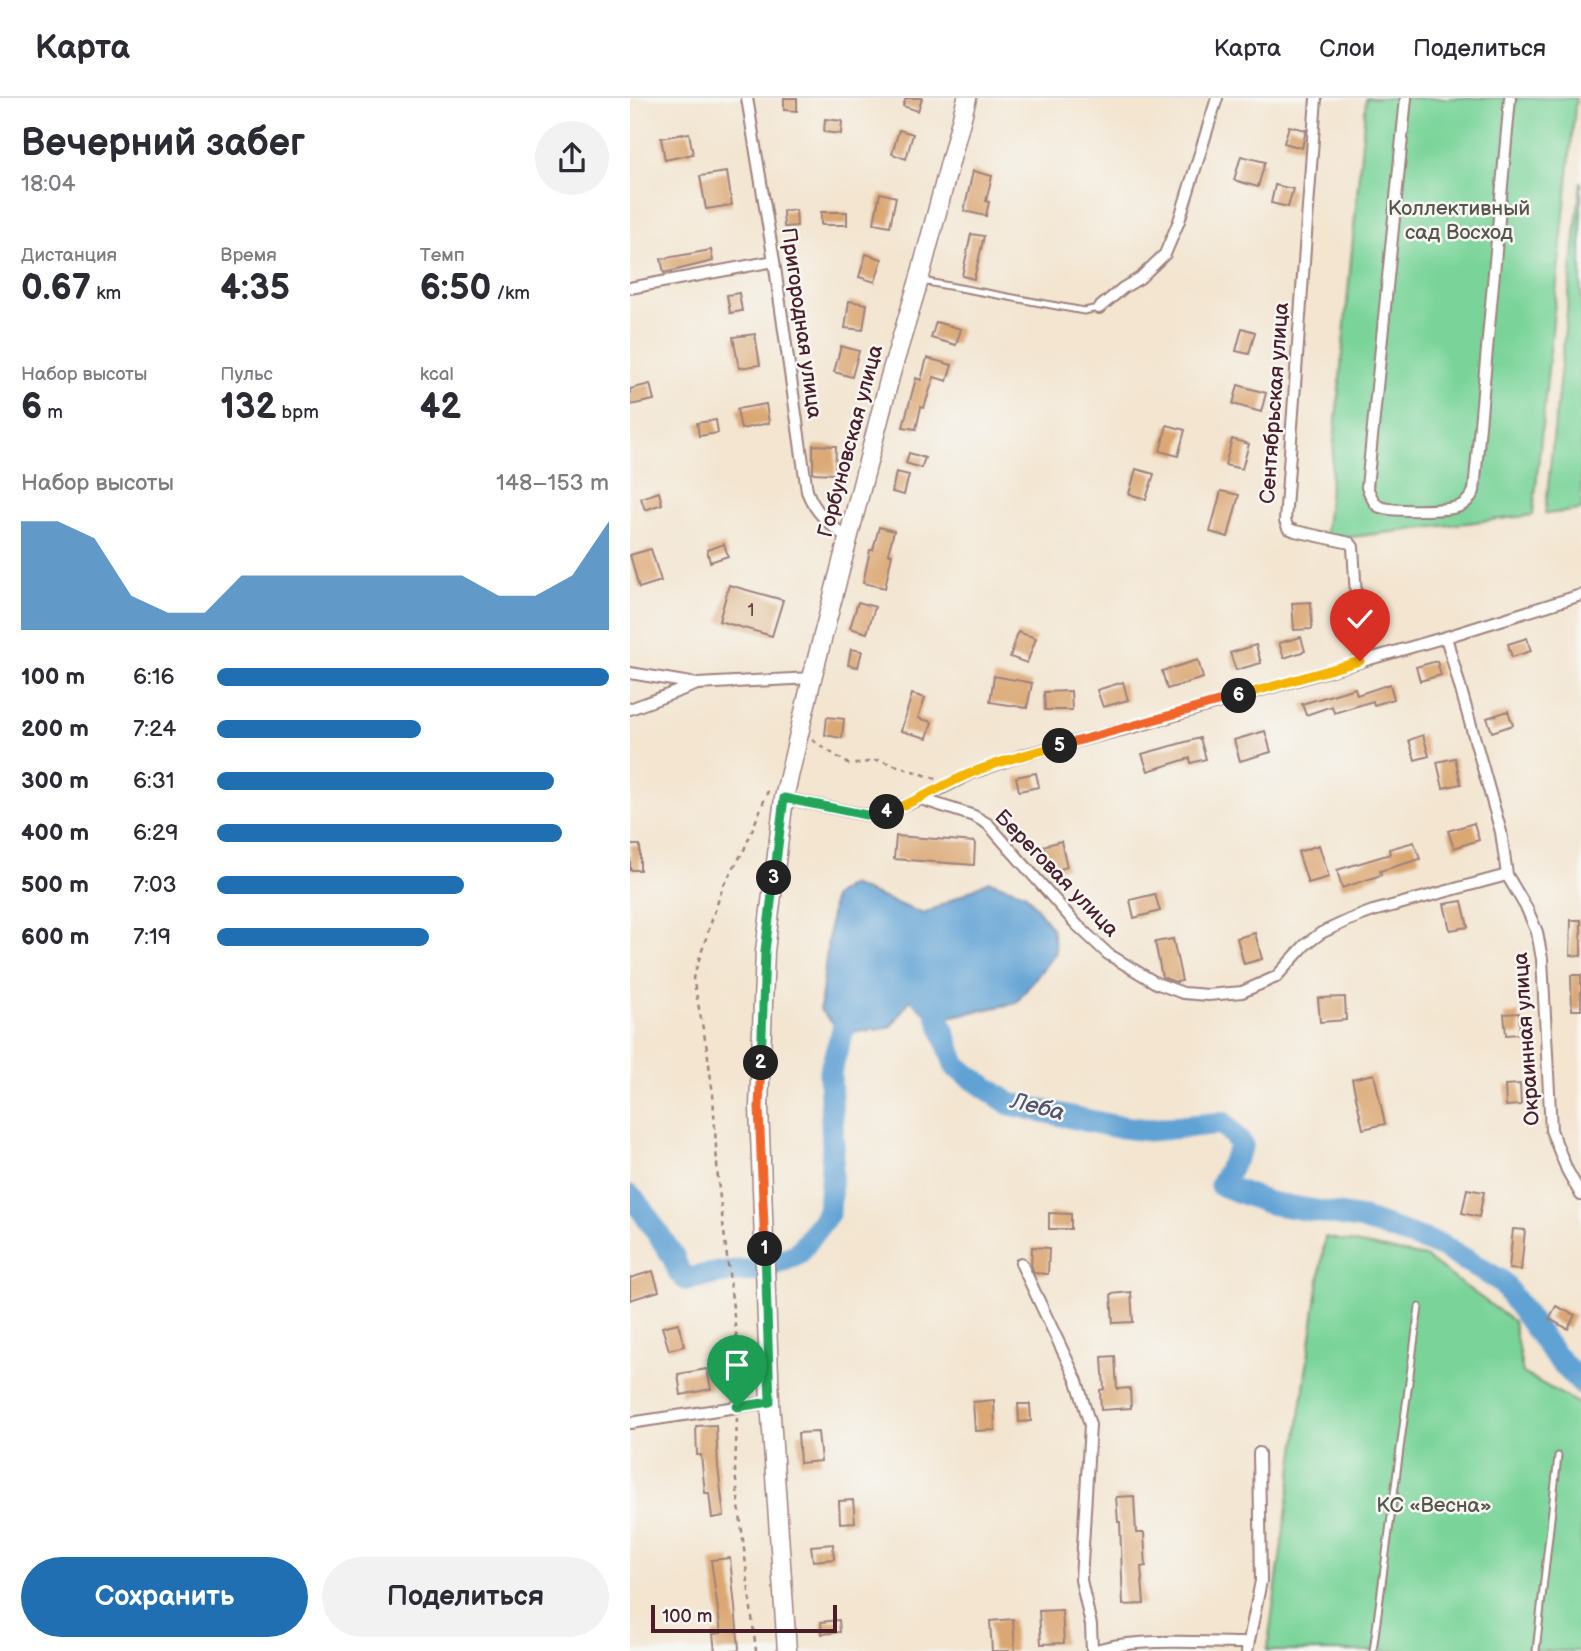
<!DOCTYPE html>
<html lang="ru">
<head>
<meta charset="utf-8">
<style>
  :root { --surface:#fff; --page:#f2f2f3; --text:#2b2b33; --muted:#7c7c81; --line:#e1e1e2; --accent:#1f6fb2 }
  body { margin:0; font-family:"Balsamiq Sans",sans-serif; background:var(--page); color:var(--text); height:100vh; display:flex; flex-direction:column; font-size:26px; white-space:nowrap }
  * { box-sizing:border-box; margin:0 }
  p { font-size:23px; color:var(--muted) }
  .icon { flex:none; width:38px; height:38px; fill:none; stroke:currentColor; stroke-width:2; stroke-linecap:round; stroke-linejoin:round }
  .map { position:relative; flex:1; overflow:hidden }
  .details { display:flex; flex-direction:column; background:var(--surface); width:630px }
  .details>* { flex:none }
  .scale { position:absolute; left:21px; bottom:18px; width:186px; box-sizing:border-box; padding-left:7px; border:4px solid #4a1f2b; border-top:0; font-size:19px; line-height:24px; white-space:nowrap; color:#4a1f2b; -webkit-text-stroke:5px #f6f6f2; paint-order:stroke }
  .pin { position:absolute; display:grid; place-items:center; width:60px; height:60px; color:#fff; margin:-72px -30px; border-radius:50% 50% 50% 0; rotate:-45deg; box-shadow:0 0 7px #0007 }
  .pin .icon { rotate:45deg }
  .km { position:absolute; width:35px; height:35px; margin:-18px; border-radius:50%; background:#222; color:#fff; font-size:19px; line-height:35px; text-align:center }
  .round { display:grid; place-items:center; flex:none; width:74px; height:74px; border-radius:37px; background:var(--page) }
  .head { display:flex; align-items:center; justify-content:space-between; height:119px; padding:0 21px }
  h1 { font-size:38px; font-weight:600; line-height:52px }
  .figures { display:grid; grid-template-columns:repeat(3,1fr); gap:10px; height:119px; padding:7px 21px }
  .figures div { display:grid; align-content:center }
  .figures b { font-size:35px; font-weight:600 }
  .figures small { font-size:19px; font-weight:400 }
  .figures p { font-size:19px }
  .chart { height:196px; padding:14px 21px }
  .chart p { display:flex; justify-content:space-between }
  .chart svg { width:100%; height:126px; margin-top:7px; fill:var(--accent); opacity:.7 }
  .button { display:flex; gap:14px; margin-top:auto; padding:14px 21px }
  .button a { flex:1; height:80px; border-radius:42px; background:var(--accent); color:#fff; font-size:28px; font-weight:600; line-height:80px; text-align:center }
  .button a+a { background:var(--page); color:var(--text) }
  ul { padding:0 21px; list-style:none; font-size:23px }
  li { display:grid; grid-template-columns:112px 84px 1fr; align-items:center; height:52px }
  li i { height:18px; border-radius:9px; background:var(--accent) }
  header { display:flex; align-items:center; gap:42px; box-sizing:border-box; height:98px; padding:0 35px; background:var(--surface); border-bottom:2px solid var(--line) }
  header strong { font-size:33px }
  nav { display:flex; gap:38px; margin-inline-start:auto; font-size:24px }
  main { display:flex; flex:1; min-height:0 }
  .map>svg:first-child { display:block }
  .green { fill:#7ad49a; stroke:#627a62; stroke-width:2 }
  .water { fill:#60a2d4; stroke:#556080; stroke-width:2 }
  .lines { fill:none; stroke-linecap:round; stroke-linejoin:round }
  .river { stroke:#60a2d4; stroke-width:23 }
  .building { fill:#dba773 }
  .lane-casing { stroke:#9e827e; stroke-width:9 }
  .street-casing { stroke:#9e827e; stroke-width:14 }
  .primary-casing { stroke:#9e827e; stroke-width:21 }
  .path { stroke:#9e827e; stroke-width:2.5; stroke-dasharray:5 5; stroke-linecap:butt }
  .lane { stroke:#fff; stroke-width:5 }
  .street { stroke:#fff; stroke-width:10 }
  .primary { stroke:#fff; stroke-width:18 }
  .split-1-casing { stroke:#fff; stroke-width:14 }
  .split-2-casing { stroke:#fff; stroke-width:14 }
  .split-3-casing { stroke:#fff; stroke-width:14 }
  .split-4-casing { stroke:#fff; stroke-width:14 }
  .split-5-casing { stroke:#fff; stroke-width:14 }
  .split-6-casing { stroke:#fff; stroke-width:14 }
  .split-7-casing { stroke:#fff; stroke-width:14 }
  .split-1 { stroke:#22a559; stroke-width:9 }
  .split-2 { stroke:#f0652b; stroke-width:9 }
  .split-3 { stroke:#22a559; stroke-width:9 }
  .split-4 { stroke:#22a559; stroke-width:9 }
  .split-5 { stroke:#f5b400; stroke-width:9 }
  .split-6 { stroke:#f0652b; stroke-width:9 }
  .split-7 { stroke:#f5b400; stroke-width:9 }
  .labels { text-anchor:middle; stroke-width:5; stroke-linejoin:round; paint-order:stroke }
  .number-label { font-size:18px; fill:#6e413d }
  .park-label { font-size:21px; fill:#58554c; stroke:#f6f6f2 }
  .street-label { font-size:21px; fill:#4a1f2b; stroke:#f6f6f2 }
  .water-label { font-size:23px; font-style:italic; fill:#53536f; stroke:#f6f6f2 }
</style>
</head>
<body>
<header>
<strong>Карта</strong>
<nav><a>Карта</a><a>Слои</a><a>Поделиться</a></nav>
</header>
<main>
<section class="details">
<div class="head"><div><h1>Вечерний забег</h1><p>18:04</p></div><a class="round"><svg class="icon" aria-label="share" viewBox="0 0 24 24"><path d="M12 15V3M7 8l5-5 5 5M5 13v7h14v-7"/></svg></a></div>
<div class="figures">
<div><p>Дистанция</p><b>0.67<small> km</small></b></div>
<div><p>Время</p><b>4:35</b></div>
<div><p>Темп</p><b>6:50<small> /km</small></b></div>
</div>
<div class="figures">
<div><p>Набор высоты</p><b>6<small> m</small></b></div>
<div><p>Пульс</p><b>132<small> bpm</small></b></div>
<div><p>kcal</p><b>42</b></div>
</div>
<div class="chart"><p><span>Набор высоты</span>148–153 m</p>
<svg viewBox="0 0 160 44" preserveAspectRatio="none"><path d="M0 44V6L10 6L20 12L30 32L40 38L50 38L60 25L70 25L80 25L90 25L100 25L110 25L120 25L130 32L140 32L150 25L160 6V44z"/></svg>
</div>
<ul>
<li><b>100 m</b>6:16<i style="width:100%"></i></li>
<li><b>200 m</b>7:24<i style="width:52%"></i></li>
<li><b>300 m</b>6:31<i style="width:86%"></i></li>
<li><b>400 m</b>6:29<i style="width:88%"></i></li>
<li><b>500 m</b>7:03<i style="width:63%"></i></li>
<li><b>600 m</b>7:19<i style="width:54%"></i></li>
</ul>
<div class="button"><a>Сохранить</a><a>Поделиться</a></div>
</section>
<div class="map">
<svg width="951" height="1553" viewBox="0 0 951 1553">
  <rect width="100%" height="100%" fill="#f6f6f2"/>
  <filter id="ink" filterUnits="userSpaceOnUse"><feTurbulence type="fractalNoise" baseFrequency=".0143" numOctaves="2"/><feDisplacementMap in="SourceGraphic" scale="14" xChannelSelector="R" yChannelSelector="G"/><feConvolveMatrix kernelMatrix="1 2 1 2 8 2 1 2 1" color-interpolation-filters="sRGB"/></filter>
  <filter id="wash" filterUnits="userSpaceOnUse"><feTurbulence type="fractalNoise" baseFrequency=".00686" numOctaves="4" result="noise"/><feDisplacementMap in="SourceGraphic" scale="28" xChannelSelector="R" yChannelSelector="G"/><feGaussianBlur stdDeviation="1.57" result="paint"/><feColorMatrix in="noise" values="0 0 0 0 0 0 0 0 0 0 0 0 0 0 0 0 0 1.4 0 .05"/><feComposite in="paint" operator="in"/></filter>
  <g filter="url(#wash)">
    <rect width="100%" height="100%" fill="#f3e5d0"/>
    <path class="green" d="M736 0H946L903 417 695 442Z
      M951 83V412L915 416Z
      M695 1139 795 1159 883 1223 893 1275 951 1307V1553H637Z"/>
    <path class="water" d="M359 783 395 795 422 830 426 854 386 905 304 922 280 902 261 929 213 936 190 912 203 799 220 787 294 816Z"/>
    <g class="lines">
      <path class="river" d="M292 898 304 907 326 969 380 1006 483 1028 519 1032 593 1025 612 1047 591 1087 639 1105 733 1121 812 1148 871 1183 923 1255 951 1285
        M0 1098 6 1103 43 1158 49 1174 56 1181 95 1174 129 1172 168 1156 199 1114 203 1050 200 974 214 928 228 909"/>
    </g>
    <g id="blocks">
      <path class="building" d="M154 0H167V13L154 12Z
        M276 0H292L288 13 273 8Z
        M195 21 212 23 211 36 194 34Z
        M659 28 676 32 672 50 654 45Z
        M269 32 283 36 276 61 262 56Z
        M59 35 63 56 35 62 31 40Z
        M611 58 635 64 628 89 604 82Z
        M343 73 362 78 356 103 359 104 356 118 334 113Z
        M97 74 102 107 76 111 70 78Z
        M645 87 663 91 658 109 641 105Z
        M250 95 266 99 260 128 244 125Z
        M166 112 167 128 154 129 153 113Z
        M191 114H217V127H191Z
        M341 136 354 138 344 181 332 178Z
        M81 152 83 163 34 175 31 161Z
        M236 156 252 161 245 184 229 179Z
        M109 195 112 213 100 215 97 197Z
        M219 203 237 206 233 232 215 230Z
        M306 224 331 231 326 247 301 240Z
        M612 230 625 234 619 256 606 253Z
        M125 236 130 267 109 270 103 239Z
        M211 248 229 253 222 279 204 274Z
        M297 260 322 267 317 283 304 279 294 310 291 309 286 331 273 329 286 280 291 282Z
        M20 286 24 302 0 307V291Z
        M608 287 636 295 631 314 603 306Z
        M136 306 139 325 111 331 107 311Z
        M86 322 88 335 69 338 67 325Z
        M537 327 555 332 548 358 530 353Z
        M602 341 619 346 612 371 595 367Z
        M183 347 206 348 205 376 183 375Z
        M279 355 295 360 291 370 276 365Z
        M506 371 524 376 516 401 499 396Z
        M266 374 279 377 274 397 262 394Z
        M591 393 609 397 598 439 580 434Z
        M29 394 32 406 15 412 11 400Z
        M249 429 264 433 258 456H262L255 490 233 485 240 452H243Z
        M94 446 98 458 80 464 77 452Z
        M21 451 31 483 9 490 0 457Z
        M99 487 153 502 142 538 89 523Z
        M228 504 245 509 237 535 220 530Z
        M681 504 682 531 664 532 662 505Z
        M388 534 406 540 397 565 380 559Z
        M671 539 675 553 654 560 649 545Z
        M897 540 901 553 882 559 878 546Z
        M626 547 631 565 606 572 600 555Z
        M221 551 232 553 228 569 218 567Z
        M568 562 573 580 537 591 532 573Z
        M807 563 811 577 790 583 786 569Z
        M364 578 402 585 397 610 360 604Z
        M493 584 498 602 473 609 467 592Z
        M760 586 764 601 744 607 743 603 704 615 702 608 676 617 672 606 725 590 727 597Z
        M441 593 442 612H415L414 594Z
        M282 596 295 600 288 620 302 624 297 640 271 633Z
        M878 613 883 627 862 634 857 620Z
        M197 619 214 621 212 640 195 637Z
        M635 633 641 654 610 663 604 642Z
        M793 637 799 658 785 662 779 642Z
        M570 640 576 661 561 665 560 660 518 673 512 656Z
        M825 660 831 686 813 690 807 664Z
        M406 675 409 689 389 693 386 679Z
        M844 725 849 742 824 750 818 733Z
        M266 738 345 744 344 767 264 761Z
        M431 743 437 769 419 774 413 748Z
        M784 744 790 761 750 773 751 777 712 790 707 772 760 756 759 751Z
        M0 747H10V772H0Z
        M689 747 699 779 678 785 668 754Z
        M525 796 530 813 504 820 500 802Z
        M832 803 838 829 820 832 814 806Z
        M941 822H951V858L940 857Z
        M625 835 632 861 614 866 607 840Z
        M543 841 552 883 546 884 532 879 525 844Z
        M941 877H951V912H942Z
        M715 899 716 922 690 924 688 900Z
        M889 915 890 936 876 937 874 916Z
        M744 976 755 1026 733 1031 722 981Z
        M890 986 891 1007 876 1008 875 987Z
        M837 1091 854 1094 849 1119 832 1115Z
        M419 1115 441 1116V1131H419Z
        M883 1131 895 1132 891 1172 879 1171Z
        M402 1149 419 1150 418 1176 404 1175 401 1167Z
        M23 1173 29 1193 0 1202V1180Z
        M501 1194 503 1224 483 1225 481 1196Z
        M926 1208 945 1217 938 1231 919 1221Z
        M48 1225 54 1248 39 1252 32 1229Z
        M485 1258 487 1291 500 1290 501 1310 471 1312 470 1292 474 1291 472 1259Z
        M77 1271 81 1291 51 1297 48 1276Z
        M364 1302 365 1332 345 1333 343 1304Z
        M388 1306H400L401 1323 389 1324Z
        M86 1327 88 1369 94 1418 82 1420 79 1395H75L71 1357H67L66 1328Z
        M188 1334 191 1363 170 1365 168 1335Z
        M504 1398 506 1435H514L516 1468 511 1469 514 1506 493 1507 490 1424H488L486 1399Z
        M223 1402 225 1424 210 1425 209 1403Z
        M203 1446 204 1461 183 1463 181 1448Z
        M100 1460 109 1550 108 1553H85L83 1536 91 1535 81 1462Z
        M432 1512 434 1545 411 1546 409 1513Z
        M383 1521 385 1553H362L360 1523Z
        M209 1522 210 1534 192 1536 191 1524Z"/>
    </g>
  </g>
  <g filter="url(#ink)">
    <use href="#blocks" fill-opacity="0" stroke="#9e827e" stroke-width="2"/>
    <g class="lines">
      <defs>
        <path id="lane" d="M292 183 454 213 468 210
          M743 1553 789 1209
          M906 1553 928 1358"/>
        <path id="street" d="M117 0 144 163 177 393C185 415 200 426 217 440
          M686 0 655 423 658 430 665 433 720 445 723 449 730 563
          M776 0 737 389C740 396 742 403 748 408 758 414 818 413 830 408 837 405 841 399 844 393L880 0
          M0 190 144 163
          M469 210 493 190 510 180 535 156 549 123 587 0
          M816 539 871 734 877 777 897 811 907 834 912 861 921 1032 937 1072 951 1097
          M0 575 67 586 182 580
          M0 611 65 587
          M154 700 236 717 253 715 291 701 340 676 393 657 507 628 816 539 951 497
          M291 701 344 718 358 726 447 827 478 856 526 885 553 895 578 897 612 894 646 879 675 847 691 835 719 822 743 813 877 777
          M391 1165 447 1283 460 1327 451 1482 461 1527 462 1553
          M0 1325 140 1304
          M464 1553C502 1539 575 1545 617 1545
          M617 1553 631 1483 629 1355"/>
        <path id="primary" d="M157 1553 140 1304 129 1009 135 853 154 700 182 580 261 275 289 182 337 0"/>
      </defs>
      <use href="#lane" class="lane-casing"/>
      <use href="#street" class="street-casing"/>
      <use href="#primary" class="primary-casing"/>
      <path class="path" d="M182 642 220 667 249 662 307 681
        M108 1299 110 1269 88 1083 83 997 77 951 63 880 93 788 114 752 140 688
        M107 1320 105 1374 126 1553"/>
      <use href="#lane" class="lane"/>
      <use href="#street" class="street"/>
      <use href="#primary" class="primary"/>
    </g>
  </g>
  <g class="lines" filter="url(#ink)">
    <defs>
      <path id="split-1" d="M107 1309 140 1304 135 1151"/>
      <path id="split-2" d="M131 965 129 1009 135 1151"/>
      <path id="split-3" d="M131 965 135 853 144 780"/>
      <path id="split-4" d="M144 780 154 700 236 717 257 714"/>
      <path id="split-5" d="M257 714C287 704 312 687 341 675 370 663 400 655 430 648"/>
      <path id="split-6" d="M430 648 609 598"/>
      <path id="split-7" d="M609 598 730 563"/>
    </defs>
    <use href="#split-1" class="split-1-casing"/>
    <use href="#split-2" class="split-2-casing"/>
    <use href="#split-3" class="split-3-casing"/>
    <use href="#split-4" class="split-4-casing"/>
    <use href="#split-5" class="split-5-casing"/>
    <use href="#split-6" class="split-6-casing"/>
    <use href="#split-7" class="split-7-casing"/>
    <use href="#split-1" class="split-1"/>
    <use href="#split-2" class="split-2"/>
    <use href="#split-3" class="split-3"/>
    <use href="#split-4" class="split-4"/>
    <use href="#split-5" class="split-5"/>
    <use href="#split-6" class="split-6"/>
    <use href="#split-7" class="split-7"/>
  </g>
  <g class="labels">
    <g class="number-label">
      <text x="121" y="518">1</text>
    </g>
    <g class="park-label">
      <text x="829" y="117">Коллективный<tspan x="829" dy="24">сад Восход</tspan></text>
      <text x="804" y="1414">КС «Весна»</text>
    </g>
    <g class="street-label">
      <text transform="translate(172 225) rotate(82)" y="7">Пригородная улица</text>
      <text transform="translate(644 305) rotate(-86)" y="7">Сентябрьская улица</text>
      <text transform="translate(220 343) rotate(-75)" y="7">Горбуновская улица</text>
      <text transform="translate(427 775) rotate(46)" y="7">Береговая улица</text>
      <text transform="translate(896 941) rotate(-94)" y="7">Окраинная улица</text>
    </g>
    <g class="water-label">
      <text transform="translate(408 1008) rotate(14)" y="8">Леба</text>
    </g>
  </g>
</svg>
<div class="scale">100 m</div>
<div class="pin" style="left:107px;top:1309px;background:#1e9e55"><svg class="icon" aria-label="arrive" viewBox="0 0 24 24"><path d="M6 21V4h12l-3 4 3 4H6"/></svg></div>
<div class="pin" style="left:730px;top:563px;background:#d93025"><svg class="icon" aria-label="check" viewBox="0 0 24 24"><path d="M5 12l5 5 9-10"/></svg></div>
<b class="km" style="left:135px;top:1151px">1</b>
<b class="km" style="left:131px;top:965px">2</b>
<b class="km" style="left:144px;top:780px">3</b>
<b class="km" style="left:257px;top:714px">4</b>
<b class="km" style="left:430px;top:648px">5</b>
<b class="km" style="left:609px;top:598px">6</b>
</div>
</main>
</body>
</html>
